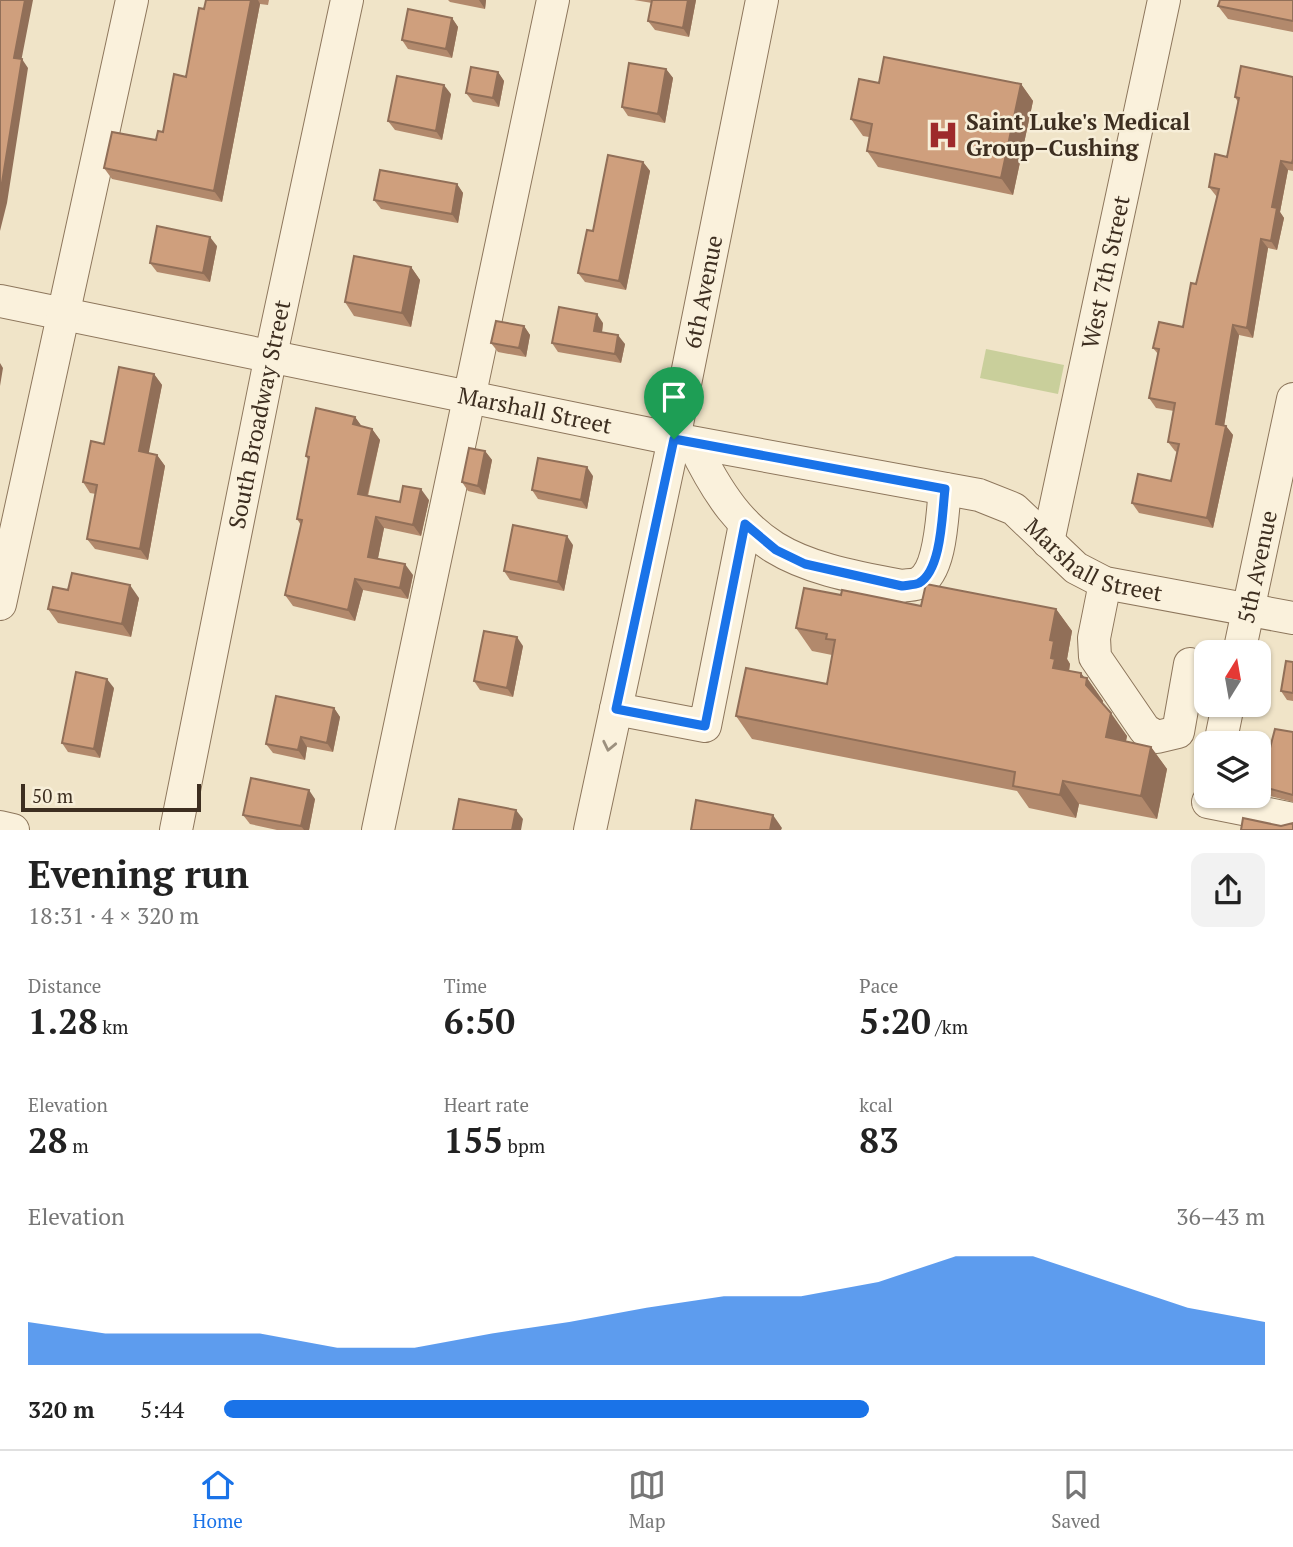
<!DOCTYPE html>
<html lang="en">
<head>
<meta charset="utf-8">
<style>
  :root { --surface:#fff; --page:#f2f2f2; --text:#222; --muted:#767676; --line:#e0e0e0; --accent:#1a73e8 }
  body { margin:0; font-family:"PT Serif",serif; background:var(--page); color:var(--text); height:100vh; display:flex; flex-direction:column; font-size:26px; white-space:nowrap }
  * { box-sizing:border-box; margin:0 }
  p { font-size:23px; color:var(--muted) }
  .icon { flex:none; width:38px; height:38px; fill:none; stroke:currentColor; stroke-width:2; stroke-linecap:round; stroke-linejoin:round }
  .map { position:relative; height:830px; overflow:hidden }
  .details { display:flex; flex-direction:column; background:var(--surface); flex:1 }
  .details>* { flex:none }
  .needle { width:46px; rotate:11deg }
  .controls { position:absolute; left:1194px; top:640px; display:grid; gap:14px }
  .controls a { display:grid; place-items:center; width:77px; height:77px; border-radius:14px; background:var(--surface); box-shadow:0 2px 5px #0004; font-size:35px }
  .scale { position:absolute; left:21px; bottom:18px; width:180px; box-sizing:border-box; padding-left:7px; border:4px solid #3d2e20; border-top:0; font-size:19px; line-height:24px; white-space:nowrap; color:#3d2e20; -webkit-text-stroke:5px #f7eed8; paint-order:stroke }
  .pin { position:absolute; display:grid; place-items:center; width:60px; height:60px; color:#fff; margin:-72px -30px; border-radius:50% 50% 50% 0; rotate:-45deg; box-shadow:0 0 7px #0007 }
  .pin .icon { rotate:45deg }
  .round { display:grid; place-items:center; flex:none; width:74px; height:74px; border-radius:14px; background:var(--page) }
  .overview { display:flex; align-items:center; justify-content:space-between; height:119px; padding:0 28px }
  h1 { font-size:38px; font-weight:700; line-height:52px }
  .figures { display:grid; grid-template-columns:repeat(3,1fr); gap:10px; height:119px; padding:7px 28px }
  .figures div { display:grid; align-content:center }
  .figures b { font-size:35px; font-weight:700 }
  .figures small { font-size:19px; font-weight:400 }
  .figures p { font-size:19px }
  .chart { height:196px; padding:14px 28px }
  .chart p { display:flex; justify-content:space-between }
  .chart svg { width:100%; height:126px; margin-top:7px; fill:var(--accent); opacity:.7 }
  ul { padding:0 28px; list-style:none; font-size:23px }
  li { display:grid; grid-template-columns:112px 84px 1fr; align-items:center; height:52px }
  li i { height:18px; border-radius:9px; background:var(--accent) }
  .dock { display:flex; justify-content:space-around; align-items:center; height:98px; border-top:2px solid var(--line); background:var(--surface); font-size:19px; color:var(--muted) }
  .dock a { display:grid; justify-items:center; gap:4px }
  .dock .active { color:var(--accent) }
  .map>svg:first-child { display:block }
  .green { fill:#c9cf9b }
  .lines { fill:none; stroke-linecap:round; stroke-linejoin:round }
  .minor-casing { stroke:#8d765c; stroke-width:34 }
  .minor { stroke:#faf1dc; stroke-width:32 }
  .wall { fill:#b2896c }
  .shaded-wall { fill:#916f58 }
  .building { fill:#cf9f7d; stroke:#916f58; stroke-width:2 }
  .oneway { stroke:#9c907e }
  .route-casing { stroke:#fff; stroke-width:14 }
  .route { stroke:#1a73e8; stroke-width:9 }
  .labels { text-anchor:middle; stroke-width:5; stroke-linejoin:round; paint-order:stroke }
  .poi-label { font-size:23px; font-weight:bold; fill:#3d2e20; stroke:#f7eed8; text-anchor:start }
  .street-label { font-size:23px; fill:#3d2e20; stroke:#f7eed8 }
</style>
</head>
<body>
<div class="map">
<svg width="1293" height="830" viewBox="0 0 1293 830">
  <rect width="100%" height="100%" fill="#f0e4c8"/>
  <path class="green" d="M986 349 1064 365 1058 394 980 378Z"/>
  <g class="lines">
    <defs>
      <g id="minor">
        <path id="s1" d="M0 301 674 439 979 495 1014 509 1076 568 1105 583 1293 618"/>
        <path d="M693 443C745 552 789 565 902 586 907 585 915 585 919 583 942 570 942 513 945 489"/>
        <path id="s2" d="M1048 542 1164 0"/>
        <path d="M1105 583 1094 638 1095 657 1145 730 1157 737 1178 732 1190 664"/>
        <path d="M0 604 132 0"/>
        <path id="s3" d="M1239 653 1293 399"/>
        <path d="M616 709 705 726 745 524"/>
        <path d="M1220 744 1228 705"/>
        <path d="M1208 802 1293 819"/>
        <path d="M0 827 13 830"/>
        <path id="s4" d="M176 830 271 355 347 0"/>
        <path d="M378 830 553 0"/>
        <path id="s5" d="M590 830 674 439 762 0"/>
      </g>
    </defs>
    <use href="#minor" class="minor-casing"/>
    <use href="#minor" class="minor"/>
  </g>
  <path class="wall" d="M206 0H269L268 5 260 4 222 202 112 179 104 168 156 140 163 132 186 77Z
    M448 0H486L485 9 450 2Z
    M634 0H696L689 37 655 30 648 21 652 3Z
    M1293 0V32L1228 19 1218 6Z
    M452 18 458 27 452 58 408 49 402 40Z
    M666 69 673 78 665 123 628 116 622 107Z
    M498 72 504 81 499 107 473 102 466 93Z
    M1293 77V171L1288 170 1280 212 1284 218 1277 250 1268 248 1253 338 1239 335 1224 425 1226 426 1233 435 1213 528 1139 513 1132 503 1171 481 1177 452 1175 451 1168 442 1174 411 1156 408 1149 398 1158 354 1153 348 1183 327 1196 284 1217 197 1209 187 1227 157 1238 102 1235 97Z
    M879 83 1021 84 1033 101 1013 195 878 167 867 151 869 137 863 136 851 119Z
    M451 94 442 140 395 130 388 121Z
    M643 162 650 171 626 290 585 282 578 273 593 231Z
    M457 184 463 193 458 223 381 209 374 200Z
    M217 246 210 282 157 272 150 263Z
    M411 267 420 280 411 327 354 316 345 302Z
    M603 323 602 332 625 344 621 363 558 352 552 343Z
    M524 326 530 335 526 357 498 352 491 343Z
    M154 374 162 385 148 453 157 455 165 466 148 560 95 549 87 539 96 494 90 493 83 482 104 444Z
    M355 417 361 426 372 429 380 440 368 496 400 502 429 500 421 536 384 528 378 558 413 575 408 599 363 590 355 621 293 606 285 595 301 525 297 519 309 461 306 456Z
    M485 451 492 460 485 495 468 491 462 482Z
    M593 476 587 509 538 499 532 490Z
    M573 545 564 591 510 580 504 571Z
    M841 595 921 606 1056 609 1072 631 1067 659 1070 664 1069 671 1081 673 1084 678H1087L1103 701V704L1127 736 1126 741 1151 747 1167 769 1157 819 1079 804 1076 818 1029 808 1017 791 752 739 736 716 827 684 832 655 812 651 796 628Z
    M139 598 131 637 58 623 48 609Z
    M523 646 513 697 480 690 474 681Z
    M1293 662V701L1287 700 1281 691Z
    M114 688 100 758 68 752 62 743Z
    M334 708 340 717 333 752 307 747 305 760 273 753 266 744Z
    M1293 732V802L1266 795 1260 786Z
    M315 799 309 830H277L250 824 243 815Z"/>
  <path class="shaded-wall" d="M25 0H33L20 67 14 58Z
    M251 0H258L260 4 222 202 214 191Z
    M479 0H486L485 9Z
    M688 0H696L689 37 683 28Z
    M452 18 458 27 452 58 446 49Z
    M22 59 28 68 7 203 0 231V195Z
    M666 69 673 78 665 123 658 114Z
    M498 72 504 81 499 107 493 98Z
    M1021 84 1033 101 1013 195 1001 178Z
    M444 85 451 94 442 140 436 131Z
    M1281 161 1288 170 1280 212 1284 218 1277 250 1271 241 1272 207Z
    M643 162 650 171 626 290 619 281Z
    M457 184 463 193 458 223 452 214Z
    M210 237 217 246 210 282 203 273Z
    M1261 239 1268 248 1253 338 1247 328Z
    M411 267 420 280 411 327 402 313Z
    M597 314 603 323 601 340 594 331Z
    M1233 325 1239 335 1223 433 1216 424Z
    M524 326 530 335 526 357 519 348Z
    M618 335 625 344 621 363 615 354Z
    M0 363 3 368 0 386Z
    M154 374 162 385 147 462 139 451Z
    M355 417 363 428 353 424Z
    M1226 426 1233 435 1213 528 1207 518Z
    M372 429 380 440 365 505 358 494Z
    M485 451 492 460 485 495 478 486Z
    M157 455 165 466 148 560 140 549Z
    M587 467 593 476 587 509 581 500Z
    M421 489 429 500 421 536 413 525Z
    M376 517 384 528 376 568 368 557Z
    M567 536 573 545 564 591 558 582Z
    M405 564 413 575 408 599 400 588Z
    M355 579 363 590 355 621 348 610Z
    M130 585 139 598 131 637 122 624Z
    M1056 609 1072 631 1067 659 1070 664 1068 677 1053 668 1051 658 1050 640Z
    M517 637 523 646 513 697 507 688Z
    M1081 673 1087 681V678L1103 701 1102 708 1081 677Z
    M107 679 114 688 100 758 94 749Z
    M334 708 340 717 333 752 327 743Z
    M1111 713 1127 736 1122 760 1106 737Z
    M301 737 307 747 305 760 298 750Z
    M1151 747 1167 769 1157 819 1141 796Z
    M1063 781 1079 804 1076 818 1060 795Z
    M309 790 315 799 309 830H304L301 826Z
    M516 810 523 819 521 830H512Z
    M773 815 782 828 781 830H770Z"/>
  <path class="building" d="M0 0H25L14 58 22 59 0 195Z
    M206 0H251L214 191 104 168 112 132 156 140 158 131 163 132 174 74 186 77 199 8 204 9Z
    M652 0H688L683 28 648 21Z
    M1220 0H1293V21L1218 6Z
    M408 9 452 18 446 49 402 40Z
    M884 57 1021 84 1001 178 867 151 872 124 851 119 859 79 879 83Z
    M629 63 666 69 658 114 622 107Z
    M1241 66 1293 77V159L1292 163 1281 161 1272 207 1277 208 1271 241 1261 239 1247 328 1233 325 1216 424 1226 426 1207 518 1132 503 1138 474 1171 481 1179 444 1168 442 1175 403 1149 398 1159 349 1153 348 1159 322 1183 327 1191 283 1196 284 1219 189 1209 187 1215 154 1227 157 1239 98 1235 97Z
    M471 67 498 72 493 98 466 93Z
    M397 76 444 85 436 131 388 121Z
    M608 155 643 162 619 281 578 273 587 230 593 231Z
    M380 170 457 184 452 214 374 200Z
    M157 226 210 237 203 273 150 263Z
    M354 256 411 267 402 313 345 302Z
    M559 307 597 314 594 331 618 335 615 354 552 343Z
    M496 321 524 326 519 348 491 343Z
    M119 367 154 374 139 451 157 455 140 549 87 539 97 485 83 482 91 441 104 444Z
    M316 408 355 417 353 424 372 429 358 494 400 502 403 486 421 489 413 525 376 517 368 557 405 564 400 588 355 579 348 610 285 595 302 520 297 519 309 457 306 456Z
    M469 448 485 451 478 486 462 482Z
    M538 458 587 467 581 500 532 490Z
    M513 525 567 536 558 582 504 571Z
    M72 573 130 585 122 624 48 609 53 587 68 590Z
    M926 584 1056 609 1050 640 1054 641 1051 658 1055 659 1053 668 1081 673V677L1087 678 1086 685 1111 713 1106 737 1151 747 1141 796 1063 781 1060 795 1013 786 1015 772 736 716 746 668 827 684 835 640 826 639 827 634 796 628 804 588 841 595 842 590 921 606Z
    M484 631 517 637 507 688 474 681Z
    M1286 661 1293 662V693L1281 691Z
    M76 672 107 679 94 749 62 743Z
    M276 696 334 708 327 743 301 737 298 750 266 744Z
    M1275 729 1293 732V795L1260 786Z
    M251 778 309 790 301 826 243 815Z
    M459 799 516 810 512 830H453Z
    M696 800 773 815 770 830H691Z
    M1243 818 1281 826 1293 823V830H1241Z"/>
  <defs><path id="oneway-chevron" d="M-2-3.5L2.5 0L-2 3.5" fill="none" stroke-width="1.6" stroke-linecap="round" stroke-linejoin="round" transform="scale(1.75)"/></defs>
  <use class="oneway" href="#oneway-chevron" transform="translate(609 746) rotate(102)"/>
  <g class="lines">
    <defs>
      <path id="route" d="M674 439 945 489C942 513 942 570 919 583 915 585 907 585 902 586L805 564 776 550 745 524 705 726 616 709Z"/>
    </defs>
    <use href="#route" class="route-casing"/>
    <use href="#route" class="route"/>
  </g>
  <defs>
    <symbol id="hospital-bare" viewBox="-9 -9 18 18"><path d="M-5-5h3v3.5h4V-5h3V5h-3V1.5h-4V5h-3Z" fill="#9e2a2b" stroke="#f7eed8" stroke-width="2.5" paint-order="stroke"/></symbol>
  </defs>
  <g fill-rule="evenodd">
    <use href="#hospital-bare" x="921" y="113" width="44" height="44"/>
  </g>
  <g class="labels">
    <g class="poi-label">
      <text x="966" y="130">Saint Luke's Medical<tspan x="966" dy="26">Group–Cushing</tspan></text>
    </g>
    <g class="street-label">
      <text dy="8" stroke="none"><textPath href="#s2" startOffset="276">West 7th Street</textPath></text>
      <text dy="8" stroke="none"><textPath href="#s5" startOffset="550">6th Avenue</textPath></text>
      <text dy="8" stroke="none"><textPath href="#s1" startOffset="546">Marshall Street</textPath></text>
      <text dy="8" stroke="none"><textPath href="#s4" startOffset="424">South Broadway Street</textPath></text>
      <text dy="8" stroke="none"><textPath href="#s1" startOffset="1134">Marshall Street</textPath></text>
      <text dy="8" stroke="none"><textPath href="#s3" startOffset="88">5th Avenue</textPath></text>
    </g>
  </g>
</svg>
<div class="controls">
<a><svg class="needle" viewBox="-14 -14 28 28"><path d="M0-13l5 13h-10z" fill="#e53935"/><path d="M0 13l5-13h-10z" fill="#767676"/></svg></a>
<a><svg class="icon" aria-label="layers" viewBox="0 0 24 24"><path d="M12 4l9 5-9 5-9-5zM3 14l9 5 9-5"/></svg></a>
</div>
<div class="scale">50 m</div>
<div class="pin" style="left:674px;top:439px;background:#1e9e55"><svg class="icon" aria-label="arrive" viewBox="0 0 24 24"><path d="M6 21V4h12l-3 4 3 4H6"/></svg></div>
</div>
<section class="details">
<div class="overview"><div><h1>Evening run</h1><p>18:31 · 4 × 320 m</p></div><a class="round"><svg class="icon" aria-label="share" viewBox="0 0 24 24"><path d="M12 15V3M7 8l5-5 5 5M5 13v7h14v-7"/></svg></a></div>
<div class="figures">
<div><p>Distance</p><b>1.28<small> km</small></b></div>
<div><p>Time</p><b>6:50</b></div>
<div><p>Pace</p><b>5:20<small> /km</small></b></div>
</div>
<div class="figures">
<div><p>Elevation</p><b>28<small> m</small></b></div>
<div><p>Heart rate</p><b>155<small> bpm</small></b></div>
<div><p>kcal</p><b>83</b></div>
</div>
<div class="chart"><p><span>Elevation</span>36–43 m</p>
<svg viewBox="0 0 160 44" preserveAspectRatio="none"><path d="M0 44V29L10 33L20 33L30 33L40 38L50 38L60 33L70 29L80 24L90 20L100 20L110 15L120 6L130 6L140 15L150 24L160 29V44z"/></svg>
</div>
<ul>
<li><b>320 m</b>5:44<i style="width:62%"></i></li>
</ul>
</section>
<nav class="dock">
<a class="active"><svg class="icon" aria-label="home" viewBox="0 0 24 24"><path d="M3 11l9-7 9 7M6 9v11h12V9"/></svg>Home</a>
<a><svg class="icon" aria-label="map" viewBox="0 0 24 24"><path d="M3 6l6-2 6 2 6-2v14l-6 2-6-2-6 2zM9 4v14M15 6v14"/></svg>Map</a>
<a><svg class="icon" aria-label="saved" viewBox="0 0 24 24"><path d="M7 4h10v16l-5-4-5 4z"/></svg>Saved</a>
</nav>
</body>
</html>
